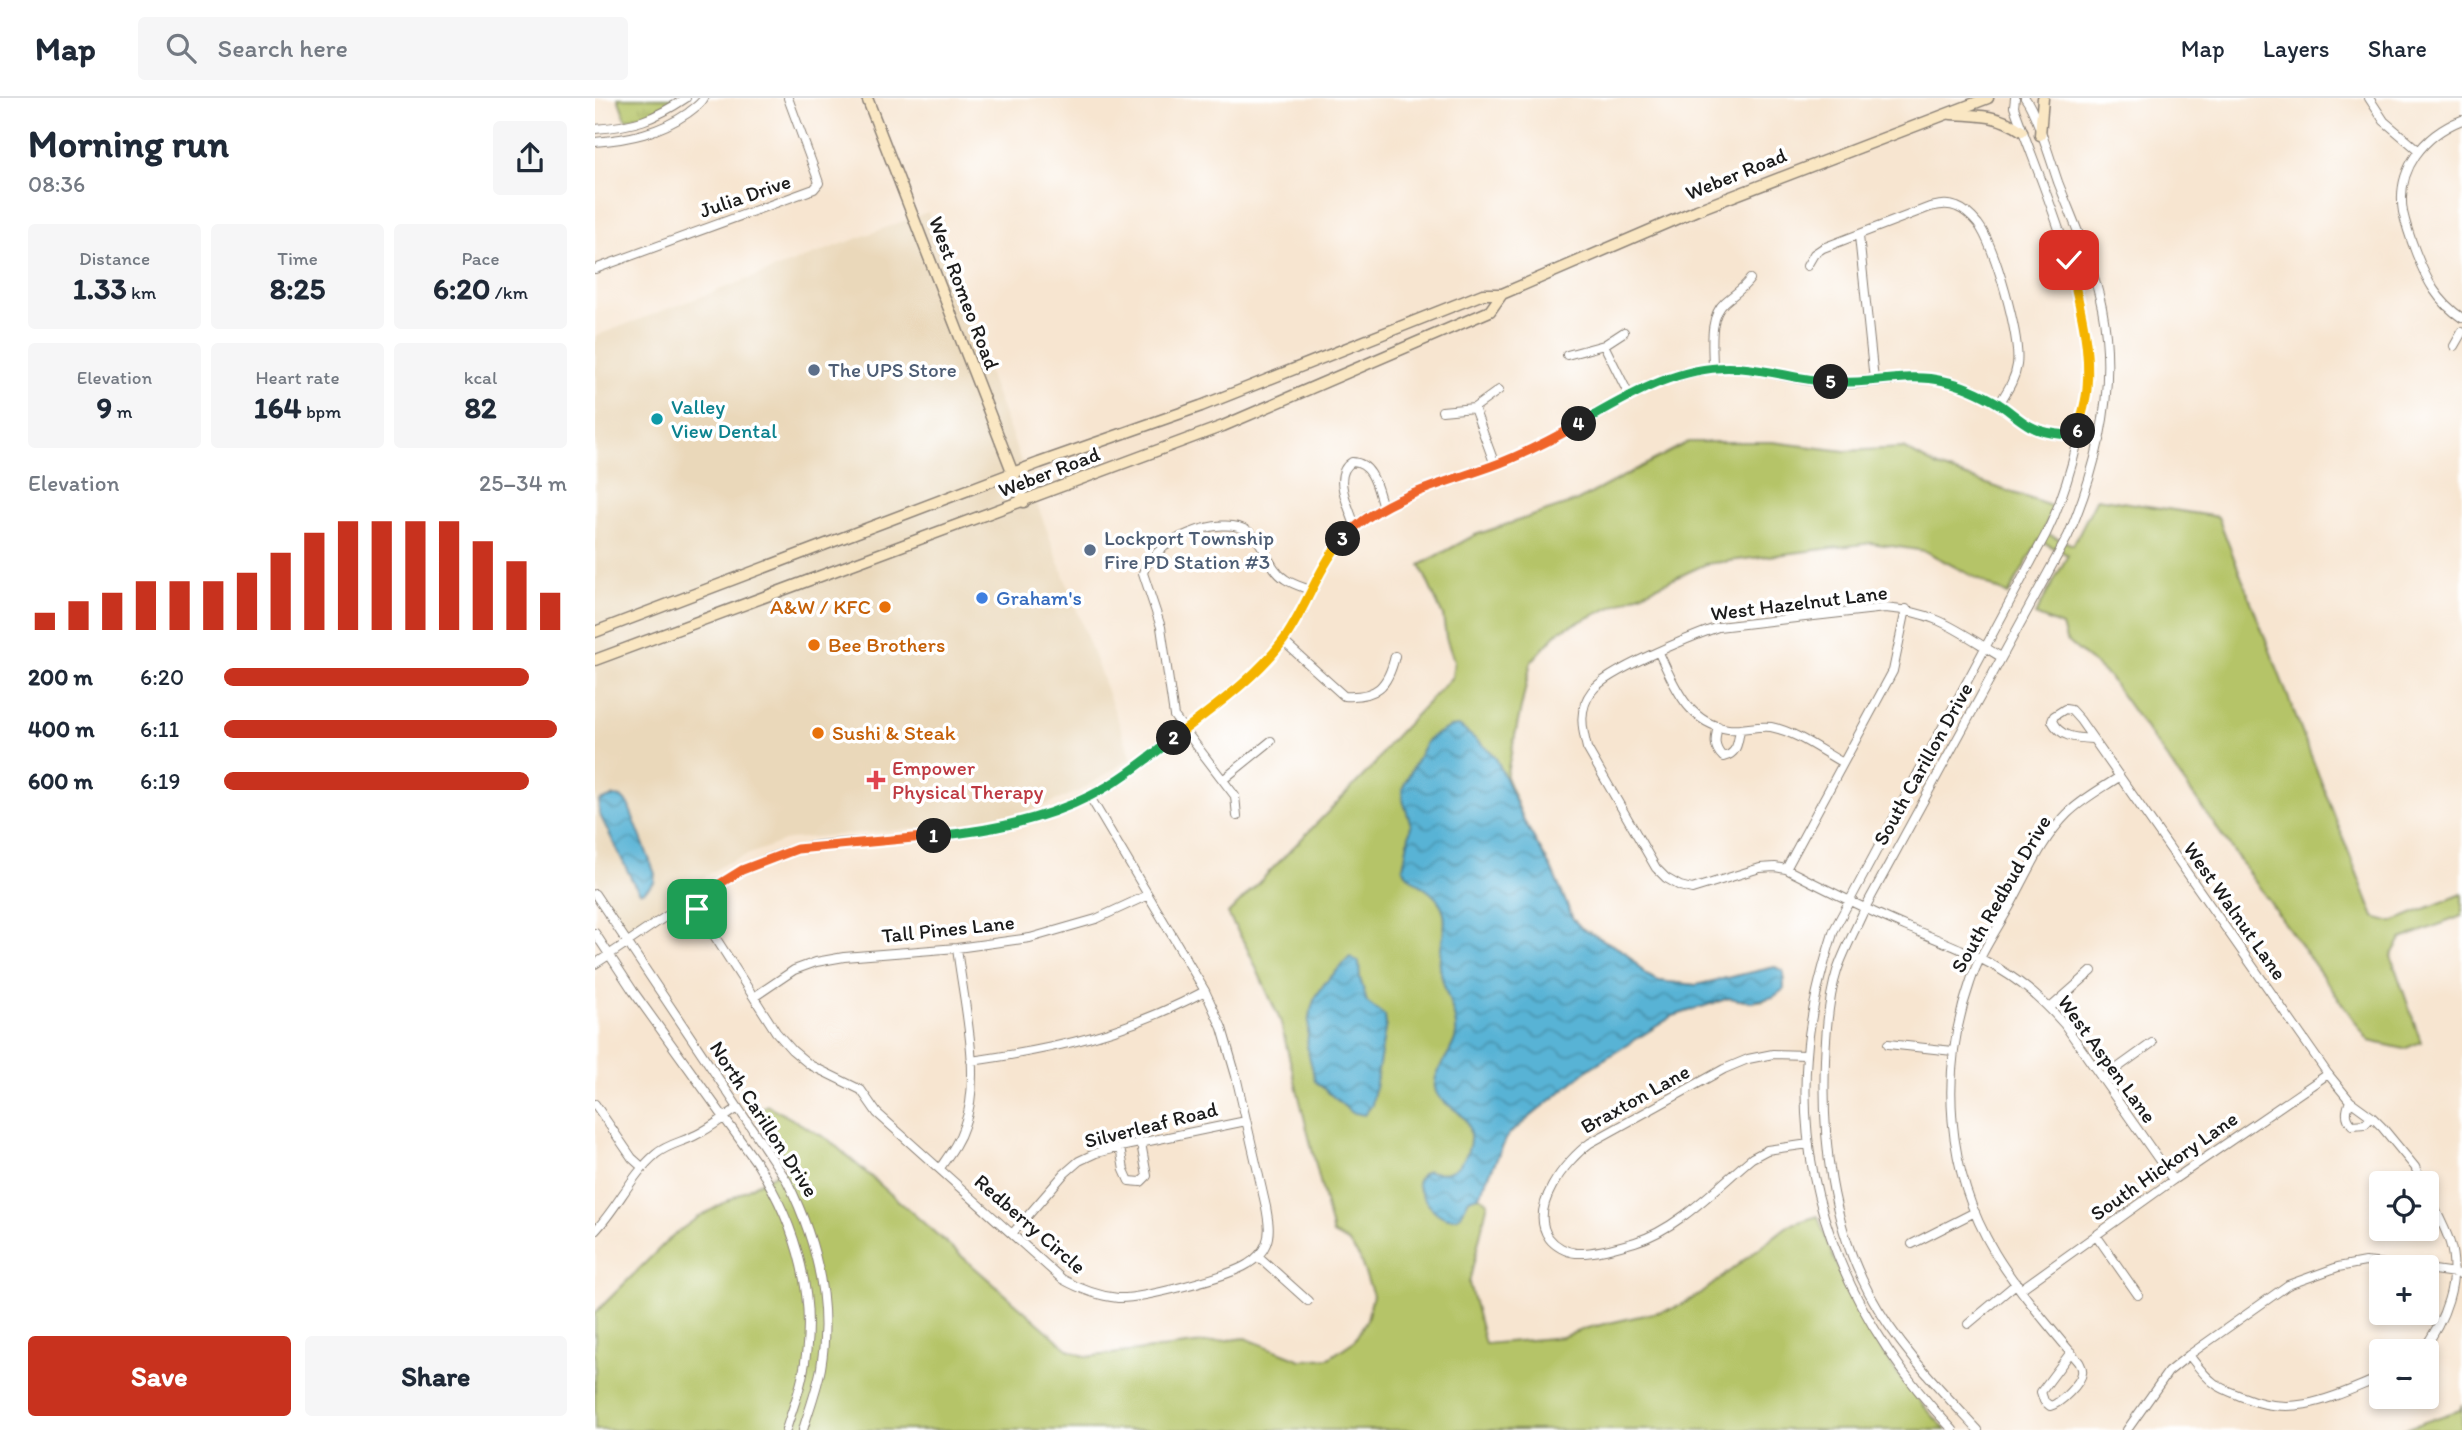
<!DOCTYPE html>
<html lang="en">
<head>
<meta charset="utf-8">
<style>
  :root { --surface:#fff; --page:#f6f6f7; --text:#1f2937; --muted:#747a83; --line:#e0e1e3; --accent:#c8321e }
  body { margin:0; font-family:Itim,sans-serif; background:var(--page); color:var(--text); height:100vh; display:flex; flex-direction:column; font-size:26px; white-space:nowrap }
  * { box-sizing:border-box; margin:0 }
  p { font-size:23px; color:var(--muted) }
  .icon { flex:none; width:38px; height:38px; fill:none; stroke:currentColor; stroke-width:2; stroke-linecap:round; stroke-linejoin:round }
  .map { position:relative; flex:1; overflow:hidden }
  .drawer { display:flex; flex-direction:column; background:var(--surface); width:595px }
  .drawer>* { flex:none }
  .fabs { position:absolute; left:1774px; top:1073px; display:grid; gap:14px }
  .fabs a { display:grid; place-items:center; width:70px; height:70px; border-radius:7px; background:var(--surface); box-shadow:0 4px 10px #0003; font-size:35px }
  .pin { position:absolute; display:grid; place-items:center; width:60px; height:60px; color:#fff; margin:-30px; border-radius:14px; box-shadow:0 4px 10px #0006 }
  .km { position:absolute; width:35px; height:35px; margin:-18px; border-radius:50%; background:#222; color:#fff; font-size:19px; line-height:35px; text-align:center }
  .round { display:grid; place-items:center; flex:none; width:74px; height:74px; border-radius:7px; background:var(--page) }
  .headline { display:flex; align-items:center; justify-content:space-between; height:119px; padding:0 28px }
  h1 { font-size:38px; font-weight:700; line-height:52px }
  .metrics { display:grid; grid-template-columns:repeat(3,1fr); gap:10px; height:119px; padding:7px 28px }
  .metrics div { display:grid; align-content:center; border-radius:7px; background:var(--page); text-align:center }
  .metrics b { font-size:30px; font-weight:700 }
  .metrics small { font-size:19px; font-weight:400 }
  .metrics p { font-size:19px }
  .chart { height:196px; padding:14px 28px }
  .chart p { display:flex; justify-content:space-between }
  .chart svg { width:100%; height:126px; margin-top:7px; stroke:var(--accent); stroke-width:6 }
  .button { display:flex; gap:14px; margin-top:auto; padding:14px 28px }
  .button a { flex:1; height:80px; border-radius:7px; background:var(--accent); color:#fff; font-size:28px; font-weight:700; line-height:80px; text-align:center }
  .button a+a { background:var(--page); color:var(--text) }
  ul { padding:0 28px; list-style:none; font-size:23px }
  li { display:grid; grid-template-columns:112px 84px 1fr; align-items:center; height:52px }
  li i { height:18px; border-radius:9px; background:var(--accent) }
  header { display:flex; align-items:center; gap:42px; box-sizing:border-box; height:98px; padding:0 35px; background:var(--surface); border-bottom:2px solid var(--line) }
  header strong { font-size:33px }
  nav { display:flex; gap:38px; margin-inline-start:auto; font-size:24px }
  .search { width:490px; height:63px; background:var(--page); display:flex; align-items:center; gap:18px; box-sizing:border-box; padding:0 24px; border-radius:7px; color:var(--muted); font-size:26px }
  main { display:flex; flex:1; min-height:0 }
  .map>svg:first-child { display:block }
  .built { fill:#ead8ba }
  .grass { fill:#b5c467; stroke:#687042; stroke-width:2 }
  .park { fill:url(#park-tufts); stroke:#687042; stroke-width:2 }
  .water { fill:url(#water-waves); stroke:#3a6878; stroke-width:2 }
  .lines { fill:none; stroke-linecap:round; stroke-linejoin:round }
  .minor-casing { stroke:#8a8076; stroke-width:10 }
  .secondary-casing { stroke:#8a8076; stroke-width:13 }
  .minor { stroke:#fff; stroke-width:8 }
  .secondary { stroke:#fae7c3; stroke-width:10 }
  .split-1-casing { stroke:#fff; stroke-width:14 }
  .split-2-casing { stroke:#fff; stroke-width:14 }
  .split-3-casing { stroke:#fff; stroke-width:14 }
  .split-4-casing { stroke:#fff; stroke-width:14 }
  .split-5-casing { stroke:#fff; stroke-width:14 }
  .split-6-casing { stroke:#fff; stroke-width:14 }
  .split-7-casing { stroke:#fff; stroke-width:14 }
  .split-1 { stroke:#f0652b; stroke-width:9 }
  .split-2 { stroke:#22a559; stroke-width:9 }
  .split-3 { stroke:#f5b400; stroke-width:9 }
  .split-4 { stroke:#f0652b; stroke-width:9 }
  .split-5 { stroke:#22a559; stroke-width:9 }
  .split-6 { stroke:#22a559; stroke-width:9 }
  .split-7 { stroke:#f5b400; stroke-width:9 }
  .service-dot { fill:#5c6f8a; stroke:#fff; stroke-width:2.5 }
  .culture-dot { fill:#0f9aa8; stroke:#fff; stroke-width:2.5 }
  .shop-dot { fill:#3f7fe0; stroke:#fff; stroke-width:2.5 }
  .food-dot { fill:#e8710a; stroke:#fff; stroke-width:2.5 }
  .health-dot { fill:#e0444e; stroke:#fff; stroke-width:2.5 }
  .labels { text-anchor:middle; stroke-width:7; stroke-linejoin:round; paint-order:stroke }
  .street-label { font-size:21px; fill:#1c1c1c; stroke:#fff }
  .service-label { font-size:21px; fill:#4e5e75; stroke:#fff; text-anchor:start }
  .culture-label { font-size:21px; fill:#0d838f; stroke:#fff; text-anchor:start }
  .shop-label { font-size:21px; fill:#366cbe; stroke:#fff; text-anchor:start }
  .food-label { font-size:21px; fill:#c56008; stroke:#fff; text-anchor:start }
  .health-label { font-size:21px; fill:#be3a42; stroke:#fff; text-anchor:start }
</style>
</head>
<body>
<header>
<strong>Map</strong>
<div class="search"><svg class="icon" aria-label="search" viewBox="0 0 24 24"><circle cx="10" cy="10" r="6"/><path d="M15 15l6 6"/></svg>Search here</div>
<nav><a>Map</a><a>Layers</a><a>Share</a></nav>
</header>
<main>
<section class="drawer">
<div class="headline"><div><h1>Morning run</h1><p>08:36</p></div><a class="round"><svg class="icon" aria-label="share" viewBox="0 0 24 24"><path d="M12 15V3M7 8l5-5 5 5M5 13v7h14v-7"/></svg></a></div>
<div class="metrics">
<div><p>Distance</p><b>1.33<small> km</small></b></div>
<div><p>Time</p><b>8:25</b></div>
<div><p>Pace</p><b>6:20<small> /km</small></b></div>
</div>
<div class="metrics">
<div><p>Elevation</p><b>9<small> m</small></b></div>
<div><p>Heart rate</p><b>164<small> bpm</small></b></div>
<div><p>kcal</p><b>82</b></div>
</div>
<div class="chart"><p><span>Elevation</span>25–34 m</p>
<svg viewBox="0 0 160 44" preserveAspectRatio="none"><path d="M5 44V38M15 44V34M25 44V31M35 44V27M45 44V27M55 44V27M65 44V24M75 44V17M85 44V10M95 44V6M105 44V6M115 44V6M125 44V6M135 44V13M145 44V20M155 44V31"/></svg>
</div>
<ul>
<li><b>200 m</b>6:20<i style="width:89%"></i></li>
<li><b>400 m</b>6:11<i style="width:97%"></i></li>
<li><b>600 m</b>6:19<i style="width:89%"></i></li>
</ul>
<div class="button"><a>Save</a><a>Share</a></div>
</section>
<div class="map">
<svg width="1867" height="1332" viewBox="0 0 1867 1332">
  <defs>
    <pattern id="park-tufts" width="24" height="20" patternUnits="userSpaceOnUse" patternTransform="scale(1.75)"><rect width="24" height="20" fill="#b5c467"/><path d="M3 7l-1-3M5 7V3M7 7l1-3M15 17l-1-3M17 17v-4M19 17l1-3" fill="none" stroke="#9ba859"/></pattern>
    <pattern id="water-waves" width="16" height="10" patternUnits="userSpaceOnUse" patternTransform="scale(1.75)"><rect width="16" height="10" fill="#58b3d5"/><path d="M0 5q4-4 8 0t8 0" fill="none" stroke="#4891ac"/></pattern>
  </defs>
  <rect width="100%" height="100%" fill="#fff"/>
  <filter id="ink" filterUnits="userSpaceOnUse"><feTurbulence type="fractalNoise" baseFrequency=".0143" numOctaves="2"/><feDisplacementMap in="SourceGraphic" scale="14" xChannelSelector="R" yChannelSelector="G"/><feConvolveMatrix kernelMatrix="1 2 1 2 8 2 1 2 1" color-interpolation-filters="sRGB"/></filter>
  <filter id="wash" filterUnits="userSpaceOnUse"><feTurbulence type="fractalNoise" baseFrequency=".00686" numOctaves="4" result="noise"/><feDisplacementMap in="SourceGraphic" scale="28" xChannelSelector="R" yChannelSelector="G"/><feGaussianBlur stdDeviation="1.57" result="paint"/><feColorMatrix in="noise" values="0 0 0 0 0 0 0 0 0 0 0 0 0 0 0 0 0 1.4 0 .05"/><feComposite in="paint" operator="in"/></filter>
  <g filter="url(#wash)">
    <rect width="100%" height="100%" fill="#f7e5d0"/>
    <path class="built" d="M333 114 537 660 485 693 430 715 366 727 194 741 131 765 30 832 0 779V238Z"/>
    <path class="grass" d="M1093 344H1177L1250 353 1308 350 1343 369 1459 409 1448 434 1478 447 1502 400 1623 419 1779 819 1797 824 1867 796V818L1806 841 1796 858 1826 944 1809 951 1774 943 1513 578 1471 542 1467 528 1440 517 1473 457 1444 442 1413 497 1330 453 1276 445 1111 466 964 533 936 564 911 679 930 725 956 770 978 821 986 830 1030 854 1051 877 1064 883 1101 887 1180 869 1188 873 1189 891 1169 902 1156 904 1134 900 1078 918 995 970 913 1037 884 1098 893 1104 874 1185 890 1246 967 1239 992 1230 1080 1210 1104 1197 1194 1127 1223 1118C1253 1205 1287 1265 1351 1332H0V1215L77 1138 102 1120 194 1068 186 1052 159 1015 172 1007 234 1042 474 1252 491 1259 650 1240 706 1262 734 1260 759 1243 772 1221 778 1197 764 1159 753 1144 738 1136 685 922 652 850 633 816 779 667 794 645 857 579 859 563 851 540 848 518 825 467 880 437 982 403Z
      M1867 1306V1332H1806L1865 1312Z"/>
    <path class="park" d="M23 0H83L57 14 31 22Z"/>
    <path class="water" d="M864 628 895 653 902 662 930 725 956 770 978 821 986 830 1030 854 1051 877 1064 883 1101 887 1180 869 1188 873 1189 891 1178 899 1156 904 1134 900 1078 918 995 970 913 1037 884 1098 874 1101 866 1117C847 1130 825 1100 822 1084L826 1077 832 1073C839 1074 846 1076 853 1074 872 1067 880 1042 872 1025 866 1010 842 1006 840 990 837 972 859 955 861 936 863 916 847 891 845 870 842 849 856 826 846 807 837 790 816 786 808 770L816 727 808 702 807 693 810 685 831 644 837 638 855 629Z
      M19 698 27 700 33 706 60 776 59 785 48 794H45L39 786 4 715V703Z
      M755 859 764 864 765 880 772 904 790 918 791 926 777 1007 769 1017 756 1014 720 983 712 949 714 919 719 902 729 886Z"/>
  </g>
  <g filter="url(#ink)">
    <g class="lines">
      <defs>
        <path id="minor" d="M1774 0 1789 23 1823 52
          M1867 22C1829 37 1801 71 1808 114 1811 128 1816 142 1821 155 1832 183 1842 203 1867 220
          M0 31C40 28 58 22 91 0
          M0 44C35 41 64 35 93 15 99 10 105 7 109 0
          M1264 138 1279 282
          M1212 168 1219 156 1228 150 1335 109C1345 107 1353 105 1362 109 1370 112 1378 120 1383 126 1400 148 1426 240 1422 267 1420 282 1412 293 1404 306
          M0 171 219 91 224 85 221 76 193 0
          M1009 247 1034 297
          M1859 248 1867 234
          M972 257 1009 247 1029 234
          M1118 270C1118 250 1113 219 1130 204 1139 196 1148 191 1155 181
          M879 310 900 367
          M847 313 879 310 904 292
          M760 428C754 408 736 377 757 364 779 365 782 391 788 409
          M688 543 749 598C782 600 793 588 800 558
          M1064 555C1079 586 1092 625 1133 631 1147 633 1161 627 1176 629 1202 634 1226 653 1248 665
          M1406 559C1363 533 1342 514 1290 510L1123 529C1098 538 1011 573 997 593 983 611 987 630 992 650L1061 770 1071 780 1085 788 1097 791 1165 770 1180 769 1191 771C1231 791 1271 812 1312 829 1378 856 1420 870 1469 926L1578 1082
          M1123 628C1120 641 1118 649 1128 659 1143 656 1143 643 1145 631
          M1497 641C1480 640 1465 639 1457 623L1459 618 1470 611 1476 612 1485 622 1733 976 1755 1003 1777 1019 1787 1029 1820 1069 1827 1085
          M629 681 676 643
          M642 718 640 698 579 618 566 529 548 475C556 444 627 414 654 434 671 446 673 470 690 481 697 486 707 489 715 492
          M1191 771 1298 573 1311 511
          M0 796 192 1083C221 1141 237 1205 226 1270 222 1291 214 1312 208 1332
          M97 803 181 934 197 952 215 967 266 992 282 1015 467 1181C485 1191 502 1198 523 1200 546 1201 633 1179 653 1166 660 1162 668 1154 671 1146 676 1134 673 1121 671 1109L641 978 627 930 610 893 495 699
          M0 835 38 893 161 1064C203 1129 224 1204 207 1280 203 1298 196 1315 191 1332
          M0 866C59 828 134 769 201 751 226 745 253 745 278 743 353 737 428 733 496 698 538 676 577 642 614 612 640 591 670 569 689 541 714 506 726 464 756 432 792 394 865 382 912 362 933 353 954 343 974 332 1021 306 1068 273 1124 270 1167 268 1208 287 1252 286 1283 285 1314 277 1346 282 1368 286 1390 297 1409 310 1418 316 1427 324 1437 329 1457 339 1483 338 1505 342
          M159 899 199 872 221 864 249 859 362 850 435 840 501 821 553 797
          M1455 910 1497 873
          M1293 946 1358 953
          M1211 957 1178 956 1153 961 1129 971 995 1045C970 1063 933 1110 954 1140 960 1148 971 1154 981 1155 999 1156 1023 1149 1040 1144 1083 1131 1123 1088 1157 1060L1172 1052 1214 1046
          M376 963C462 951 532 935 610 893
          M1507 981 1557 945
          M1755 1003C1751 1013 1750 1019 1757 1027L1770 1026 1777 1019
          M0 1006 37 1060 47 1069
          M525 1049 529 1072 534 1083 546 1084 552 1078 546 1045
          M345 1070C354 1057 364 1044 369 1028 388 980 368 901 362 850
          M0 1133C23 1109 36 1077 61 1056 73 1046 88 1044 101 1037 116 1030 129 1019 143 1010
          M417 1136 469 1076 484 1063 501 1055 525 1049 651 1023
          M1501 1137 1543 1197
          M1317 1146 1380 1114
          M663 1158 713 1203
          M1832 1171 1867 1176
          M1426 1191 1578 1082 1733 976
          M1373 1226 1422 1185
          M1827 1253C1849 1224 1866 1182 1855 1145 1850 1128 1840 1112 1832 1095
          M1476 1254 1446 1294 1449 1303 1455 1308C1465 1306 1486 1285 1487 1275 1488 1270 1486 1268 1484 1264 1457 1232 1421 1190 1400 1155 1351 1073 1344 974 1375 885 1383 860 1398 837 1411 815 1430 782 1445 743 1472 716 1487 701 1506 691 1524 679
          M1594 1257C1601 1266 1609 1278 1619 1285 1626 1291 1638 1295 1648 1299 1700 1321 1739 1298 1787 1279
          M1358 1332C1260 1230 1200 1100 1212 957 1215 914 1226 873 1239 832L1451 436C1474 389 1498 302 1492 249 1483 166 1447 87 1419 9L1420 0
          M1383 1332C1343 1289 1301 1246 1274 1195 1236 1123 1227 1043 1230 962 1231 933 1233 901 1242 873 1249 852 1261 831 1270 810L1473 438C1504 366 1522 288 1507 210 1498 166 1479 125 1463 84 1456 64 1442 15 1430 0
          M1532 1332 1573 1274 1594 1257 1693 1187 1743 1169 1770 1164 1819 1169"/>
        <path id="secondary" d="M272 0 429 404
          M1356 16C1383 17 1404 17 1427 33
          M1445 37 1448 0
          M0 534 444 365 606 308 888 196H907L1102 112 1393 0
          M0 562 628 328 895 213 907 196"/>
      </defs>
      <use href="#minor" class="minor-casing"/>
      <use href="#secondary" class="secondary-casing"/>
      <use href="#minor" class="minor"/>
      <use href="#secondary" class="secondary"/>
    </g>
  </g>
  <g class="lines" filter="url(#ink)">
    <defs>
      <path id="split-1" d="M102 811 97 803 147 772 202 751 339 738"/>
      <path id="split-2" d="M339 738C392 733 446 723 495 698 525 683 552 661 579 640"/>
      <path id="split-3" d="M579 640C616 611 660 581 688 543 711 511 722 471 748 441"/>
      <path id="split-4" d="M748 441C786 399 845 387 897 368 927 357 956 342 984 326"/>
      <path id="split-5" d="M984 326C1033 298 1086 265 1145 270 1176 272 1205 282 1236 284"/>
      <path id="split-6" d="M1236 284C1273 287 1312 274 1349 283 1369 287 1387 296 1404 306 1415 313 1424 322 1435 328 1449 336 1467 336 1482 338L1483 333"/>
      <path id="split-7" d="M1474 162C1484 204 1496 247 1492 291 1491 305 1486 319 1483 333"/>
    </defs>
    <use href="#split-1" class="split-1-casing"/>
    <use href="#split-2" class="split-2-casing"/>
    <use href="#split-3" class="split-3-casing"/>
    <use href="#split-4" class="split-4-casing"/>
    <use href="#split-5" class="split-5-casing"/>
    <use href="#split-6" class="split-6-casing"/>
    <use href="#split-7" class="split-7-casing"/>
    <use href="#split-1" class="split-1"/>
    <use href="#split-2" class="split-2"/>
    <use href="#split-3" class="split-3"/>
    <use href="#split-4" class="split-4"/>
    <use href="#split-5" class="split-5"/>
    <use href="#split-6" class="split-6"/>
    <use href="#split-7" class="split-7"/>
  </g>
  <g class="service-dot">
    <circle cx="219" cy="272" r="7"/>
    <circle cx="495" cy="452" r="7"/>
  </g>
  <circle class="culture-dot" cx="62" cy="321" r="7"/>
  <circle class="shop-dot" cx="387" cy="500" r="7"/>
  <g class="food-dot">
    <circle cx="290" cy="509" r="7"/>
    <circle cx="219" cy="547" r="7"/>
    <circle cx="223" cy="635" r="7"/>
  </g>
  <path class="health-dot" d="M277.5 671.5h7v7h7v7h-7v7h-7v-7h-7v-7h7z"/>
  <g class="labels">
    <g class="street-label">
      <text transform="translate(1141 76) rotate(-22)" y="7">Weber Road</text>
      <text transform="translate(150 98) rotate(-19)" y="7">Julia Drive</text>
      <text transform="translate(369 195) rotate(69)" y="7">West Romeo Road</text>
      <text transform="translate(454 374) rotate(-21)" y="7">Weber Road</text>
      <text transform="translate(1204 505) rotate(-7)" y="7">West Hazelnut Lane</text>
      <text transform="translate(1328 666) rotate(-61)" y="7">South Carillon Drive</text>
      <text transform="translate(1406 796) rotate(-60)" y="7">South Redbud Drive</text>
      <text transform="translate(1640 813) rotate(55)" y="7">West Walnut Lane</text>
      <text transform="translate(353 831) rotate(-6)" y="7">Tall Pines Lane</text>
      <text transform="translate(1512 961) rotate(54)" y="7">West Aspen Lane</text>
      <text transform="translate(1040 1001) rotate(-29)" y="7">Braxton Lane</text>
      <text transform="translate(169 1021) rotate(57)" y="7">North Carillon Drive</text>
      <text transform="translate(556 1027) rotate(-14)" y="7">Silverleaf Road</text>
      <text transform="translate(1569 1068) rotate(-35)" y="7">South Hickory Lane</text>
      <text transform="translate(435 1126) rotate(41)" y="7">Redberry Circle</text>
    </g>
    <g class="service-label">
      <text x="233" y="279">The UPS Store</text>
      <text x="509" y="447">Lockport Township<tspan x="509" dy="24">Fire PD Station #3</tspan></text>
    </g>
    <g class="culture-label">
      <text x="76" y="316">Valley<tspan x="76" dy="24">View Dental</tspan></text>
    </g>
    <g class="shop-label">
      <text x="401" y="507">Graham's</text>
    </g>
    <g class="food-label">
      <text x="276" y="516" text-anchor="end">A&amp;W / KFC</text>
      <text x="233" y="554">Bee Brothers</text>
      <text x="237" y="642">Sushi &amp; Steak</text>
    </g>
    <g class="health-label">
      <text x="297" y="677">Empower<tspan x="297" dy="24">Physical Therapy</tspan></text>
    </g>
  </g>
</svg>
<div class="fabs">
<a><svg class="icon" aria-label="locate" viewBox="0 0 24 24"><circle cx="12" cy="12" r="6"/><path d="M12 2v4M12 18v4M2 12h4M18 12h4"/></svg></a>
<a>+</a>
<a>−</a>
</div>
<div class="pin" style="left:102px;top:811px;background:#1e9e55"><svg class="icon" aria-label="arrive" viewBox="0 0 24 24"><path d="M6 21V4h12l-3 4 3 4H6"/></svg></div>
<div class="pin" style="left:1474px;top:162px;background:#d93025"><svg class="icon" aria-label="check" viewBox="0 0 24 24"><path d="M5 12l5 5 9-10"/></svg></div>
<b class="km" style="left:339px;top:738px">1</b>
<b class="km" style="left:579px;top:640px">2</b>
<b class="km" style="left:748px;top:441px">3</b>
<b class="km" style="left:984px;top:326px">4</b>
<b class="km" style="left:1236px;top:284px">5</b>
<b class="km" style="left:1483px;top:333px">6</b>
</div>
</main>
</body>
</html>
